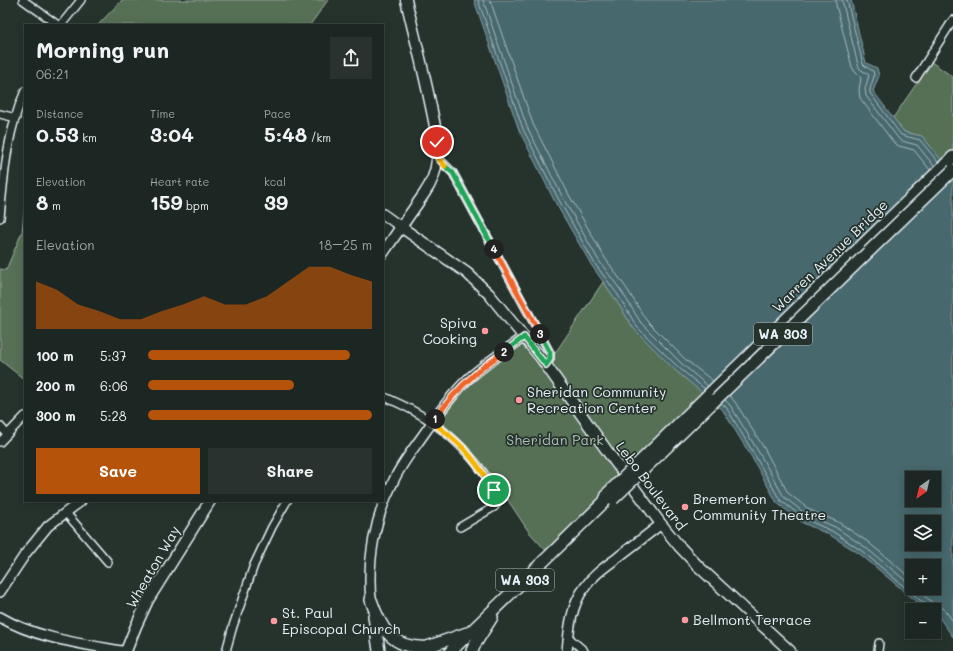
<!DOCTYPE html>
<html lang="en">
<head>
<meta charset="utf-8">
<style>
  :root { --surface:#1c2622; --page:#29322f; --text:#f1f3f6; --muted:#a0a5a5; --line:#3a4340; --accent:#b45309 }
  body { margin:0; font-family:Mali,sans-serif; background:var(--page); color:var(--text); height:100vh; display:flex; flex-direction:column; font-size:15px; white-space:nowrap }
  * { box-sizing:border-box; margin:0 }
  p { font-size:13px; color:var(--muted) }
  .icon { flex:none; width:22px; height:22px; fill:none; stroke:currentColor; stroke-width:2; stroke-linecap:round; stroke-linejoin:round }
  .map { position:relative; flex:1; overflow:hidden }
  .details { position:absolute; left:24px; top:24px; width:360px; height:478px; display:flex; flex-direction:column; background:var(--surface); border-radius:0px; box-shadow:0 2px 10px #0003,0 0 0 1px var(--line) }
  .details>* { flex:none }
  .needle { width:26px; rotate:214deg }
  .tools { position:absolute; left:905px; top:471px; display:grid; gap:8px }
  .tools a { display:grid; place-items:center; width:36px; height:36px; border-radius:0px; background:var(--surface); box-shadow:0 2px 10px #0003,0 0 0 1px var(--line); font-size:20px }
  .pin { position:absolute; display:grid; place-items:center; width:34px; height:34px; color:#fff; margin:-17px; border:2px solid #fff; border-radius:50%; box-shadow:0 1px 4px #0007 }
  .km { position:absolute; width:20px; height:20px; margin:-10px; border-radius:50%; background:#222; color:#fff; font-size:11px; line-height:20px; text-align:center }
  .round { display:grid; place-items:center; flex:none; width:42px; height:42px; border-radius:0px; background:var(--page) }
  .headline { display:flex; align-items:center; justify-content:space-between; height:68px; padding:0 12px }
  h1 { font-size:22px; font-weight:800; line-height:30px }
  .figures { display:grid; grid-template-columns:repeat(3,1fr); gap:6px; height:68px; padding:4px 12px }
  .figures div { display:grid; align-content:center }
  .figures b { font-size:20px; font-weight:800 }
  .figures small { font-size:11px; font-weight:400 }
  .figures p { font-size:11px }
  .chart { height:112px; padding:8px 12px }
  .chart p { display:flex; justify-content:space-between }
  .chart svg { width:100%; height:72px; margin-top:4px; fill:var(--accent); opacity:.7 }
  .primary-button { display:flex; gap:8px; margin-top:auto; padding:8px 12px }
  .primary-button a { flex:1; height:46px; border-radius:0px; background:var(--accent); color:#fff; font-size:16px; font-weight:800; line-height:46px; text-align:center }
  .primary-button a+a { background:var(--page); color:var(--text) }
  ul { padding:0 12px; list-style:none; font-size:13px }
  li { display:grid; grid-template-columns:64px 48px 1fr; align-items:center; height:30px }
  li i { height:10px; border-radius:5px; background:var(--accent) }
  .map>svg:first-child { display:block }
  .green { fill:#577055; stroke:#a0b0a6 }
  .water { fill:#47676d; stroke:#879ea5; fill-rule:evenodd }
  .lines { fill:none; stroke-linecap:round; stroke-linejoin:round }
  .shore { stroke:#a8bac0; stroke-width:1 }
  .minor-casing { stroke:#e8f1f8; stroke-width:10 }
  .tertiary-casing { stroke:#e8f1f8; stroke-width:12 }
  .secondary-casing { stroke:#e8f1f8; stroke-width:13 }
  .primary-casing { stroke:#e8f1f8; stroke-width:14 }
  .minor { stroke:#26332d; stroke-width:7 }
  .tertiary { stroke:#26332d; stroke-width:9 }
  .secondary { stroke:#26332d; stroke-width:10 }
  .primary { stroke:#26332d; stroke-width:11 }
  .primary-bridge-casing { stroke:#e8f1f8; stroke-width:14; stroke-linecap:butt }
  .primary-bridge { stroke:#26332d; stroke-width:11 }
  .split-1-casing { stroke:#fff; stroke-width:8 }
  .split-2-casing { stroke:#fff; stroke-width:8 }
  .split-3-casing { stroke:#fff; stroke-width:8 }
  .split-4-casing { stroke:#fff; stroke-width:8 }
  .split-5-casing { stroke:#fff; stroke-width:8 }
  .split-6-casing { stroke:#fff; stroke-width:8 }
  .split-1 { stroke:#f5b400; stroke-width:5 }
  .split-2 { stroke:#f0652b; stroke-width:5 }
  .split-3 { stroke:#22a559; stroke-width:5 }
  .split-4 { stroke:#f0652b; stroke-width:5 }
  .split-5 { stroke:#22a559; stroke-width:5 }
  .split-6 { stroke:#f5b400; stroke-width:5 }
  .poi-dot { fill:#ff9aa2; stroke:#26332d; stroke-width:1.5 }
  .labels { text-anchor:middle; stroke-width:3.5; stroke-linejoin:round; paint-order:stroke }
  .shield { fill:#26332d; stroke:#aeb8bb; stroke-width:1 }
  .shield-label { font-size:13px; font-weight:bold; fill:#e8f1f8 }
  .street-label { font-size:14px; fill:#e8f1f8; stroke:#26332d }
  .poi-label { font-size:14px; fill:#e8f1f8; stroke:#26332d; text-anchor:start }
  .park-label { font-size:14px; fill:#aebdb7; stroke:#26332d }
</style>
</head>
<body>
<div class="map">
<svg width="953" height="651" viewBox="0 0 953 651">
  <rect width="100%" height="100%" fill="#26332d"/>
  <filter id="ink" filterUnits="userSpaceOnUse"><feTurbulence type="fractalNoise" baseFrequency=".025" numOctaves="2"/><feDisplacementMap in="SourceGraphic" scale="8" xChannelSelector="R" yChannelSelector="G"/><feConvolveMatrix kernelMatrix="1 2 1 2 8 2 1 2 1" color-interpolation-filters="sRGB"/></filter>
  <g filter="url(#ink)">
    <path class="green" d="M122 0H328L310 25H98Z
      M927 59 953 77V157L945 165 922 136 904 132 893 118 919 80Z
      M25 203V380L0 360V269L6 270 22 232Z
      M603 282 614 297 634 329 676 371 707 396 550 555 529 532 507 499 498 504 499 499 475 462 432 422 448 401 524 337 547 365Z"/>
    <path class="water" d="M474 0H851L866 63 877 68 879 76 873 91 904 132 922 136 953 174V637L938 616 934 614V610H929L918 603 860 554 830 535 803 523 777 503 751 456 722 409 676 371 634 329 614 297 592 266 555 202 519 130ZM912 478H934V500H912ZM912 522H934V544H912ZM912 566H934V588H912Z"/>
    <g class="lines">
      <path class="shore" d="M478 0 523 129 559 200 595 264 618 295 637 327 679 368 705 389
        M483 0 527 127 563 198 599 261 622 292 641 323 682 364 708 386
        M490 0 533 124 569 195 605 258 627 289 646 320 686 360 713 381
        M836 0V5L852 67 855 72 861 78 859 90 860 98 894 143 899 146 914 150 930 170
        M842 0 858 65 860 69 869 75 865 89 866 96 898 138 902 141 917 145 934 166
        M847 0 863 64 865 66 873 71C876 79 869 85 870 93L901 135 920 140 938 162
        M729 395 735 402 764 448 788 493 810 510 838 522 868 542 912 579
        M725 400 730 405 758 451 784 497 807 515 835 527 865 547 912 586
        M721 403 726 407 754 454 780 500 805 519 832 531 862 551 920 600 929 606 931 610
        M914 588 932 602 935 605 939 606 944 609 953 621"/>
      <defs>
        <path id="minor" d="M23 0 58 25
          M61 25 81 0
          M916 78 953 20
          M0 114 16 118
          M438 158 453 173 550 353V359L546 365
          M0 218C4 175 7 131 25 91
          M383 397 387 398C403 405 419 413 433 423 460 442 480 465 497 493 499 499 499 503 494 507L460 527
          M0 426 7 434
          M0 442 25 416
          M66 513 108 562
          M568 637 582 649 584 651
          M226 651 233 626 254 565 272 527 287 501
          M878 651 879 643"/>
        <path id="tertiary" d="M383 214 401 227
          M0 592 26 553 48 526 81 501
          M371 600C367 560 375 517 393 482 400 466 411 452 421 438 435 418 449 398 466 381 484 364 505 351 524 337
          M0 617C35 638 82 644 122 651
          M567 651C569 629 571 605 585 587 593 575 605 567 617 558 631 547 646 536 661 524"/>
        <path id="secondary" d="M401 227 467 273 489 294 541 358 610 455 661 524 679 546 698 566 790 651
          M383 253 424 194C431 184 436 172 437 160 439 141 434 121 430 102 423 68 414 34 406 0
          M126 651 136 626 148 600 210 501"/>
        <path id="primary" d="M707 396 953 157
          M371 600C381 629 392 649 427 647L467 633
          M374 616 379 651
          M451 651 550 555 604 502 608 493
          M472 651 475 644 492 617"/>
      </defs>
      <use href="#minor" class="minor-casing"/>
      <use href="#tertiary" class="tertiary-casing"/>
      <use href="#secondary" class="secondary-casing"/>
      <use href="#primary" class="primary-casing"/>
      <use href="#minor" class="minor"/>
      <use href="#tertiary" class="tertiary"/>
      <use href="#secondary" class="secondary"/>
      <use href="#primary" class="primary"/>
      <defs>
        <path id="primary-bridge" d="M608 493 707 396
          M613 499 953 170"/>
      </defs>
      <use href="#primary-bridge" class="primary-bridge-casing"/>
      <use href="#primary-bridge" class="primary-bridge"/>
    </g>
  </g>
  <g class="lines" filter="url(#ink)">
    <defs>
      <path id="split-1" d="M435 419 432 422C443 430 454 439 464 449 475 461 485 476 494 490"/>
      <path id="split-2" d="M435 419C446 403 459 388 474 375 483 366 494 359 504 352"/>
      <path id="split-3" d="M504 352 524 337 546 365 550 359V353L540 334"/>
      <path id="split-4" d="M494 249 540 334"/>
      <path id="split-5" d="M445 166 453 173 494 249"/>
      <path id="split-6" d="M437 142 438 158 445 166"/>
    </defs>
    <use href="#split-1" class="split-1-casing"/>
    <use href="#split-2" class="split-2-casing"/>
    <use href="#split-3" class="split-3-casing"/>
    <use href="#split-4" class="split-4-casing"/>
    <use href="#split-5" class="split-5-casing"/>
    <use href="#split-6" class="split-6-casing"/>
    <use href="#split-1" class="split-1"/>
    <use href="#split-2" class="split-2"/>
    <use href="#split-3" class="split-3"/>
    <use href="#split-4" class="split-4"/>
    <use href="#split-5" class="split-5"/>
    <use href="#split-6" class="split-6"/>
  </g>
  <g class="poi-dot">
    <circle cx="485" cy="331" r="4"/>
    <circle cx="519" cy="400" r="4"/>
    <circle cx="685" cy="507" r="4"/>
    <circle cx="685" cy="620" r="4"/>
    <circle cx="274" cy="621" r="4"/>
  </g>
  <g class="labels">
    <g class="shield">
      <rect x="754" y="323" width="58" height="22" rx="3"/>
      <rect x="496" y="569" width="58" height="22" rx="3"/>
    </g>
    <g class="shield-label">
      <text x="783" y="339">WA 303</text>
      <text x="525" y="585">WA 303</text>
    </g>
    <g class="street-label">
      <text transform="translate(830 256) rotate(-44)" y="5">Warren Avenue Bridge</text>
      <text transform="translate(651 486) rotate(53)" y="5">Lebo Boulevard</text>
      <text transform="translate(153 567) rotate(-60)" y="5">Wheaton Way</text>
    </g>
    <g class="poi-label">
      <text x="477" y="328" text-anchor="end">Spiva<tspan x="477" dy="16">Cooking</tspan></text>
      <text x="527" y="397">Sheridan Community<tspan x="527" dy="16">Recreation Center</tspan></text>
      <text x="693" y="504">Bremerton<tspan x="693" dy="16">Community Theatre</tspan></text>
      <text x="282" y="618">St. Paul<tspan x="282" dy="16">Episcopal Church</tspan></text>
      <text x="693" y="625">Bellmont Terrace</text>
    </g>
    <g class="park-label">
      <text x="555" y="445">Sheridan Park</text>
    </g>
  </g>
</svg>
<div class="tools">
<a><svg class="needle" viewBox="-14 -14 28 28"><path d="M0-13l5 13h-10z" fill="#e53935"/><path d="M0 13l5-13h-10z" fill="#a0a5a5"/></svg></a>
<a><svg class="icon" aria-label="layers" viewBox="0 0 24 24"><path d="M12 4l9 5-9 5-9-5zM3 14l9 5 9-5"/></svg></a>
<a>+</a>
<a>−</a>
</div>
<div class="pin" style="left:494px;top:490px;background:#1e9e55"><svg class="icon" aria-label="arrive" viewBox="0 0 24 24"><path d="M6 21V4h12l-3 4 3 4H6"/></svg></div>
<div class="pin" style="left:437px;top:142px;background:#d93025"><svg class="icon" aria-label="check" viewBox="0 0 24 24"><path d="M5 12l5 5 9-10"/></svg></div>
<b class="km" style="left:435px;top:419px">1</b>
<b class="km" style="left:504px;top:352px">2</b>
<b class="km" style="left:540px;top:334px">3</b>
<b class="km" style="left:494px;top:249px">4</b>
<section class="details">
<div class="headline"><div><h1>Morning run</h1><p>06:21</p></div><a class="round"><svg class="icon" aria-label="share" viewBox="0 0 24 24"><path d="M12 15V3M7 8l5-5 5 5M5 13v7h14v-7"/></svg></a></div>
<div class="figures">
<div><p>Distance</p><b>0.53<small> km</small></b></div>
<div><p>Time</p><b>3:04</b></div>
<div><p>Pace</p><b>5:48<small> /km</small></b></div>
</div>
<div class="figures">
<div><p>Elevation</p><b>8<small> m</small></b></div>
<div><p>Heart rate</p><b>159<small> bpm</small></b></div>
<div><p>kcal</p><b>39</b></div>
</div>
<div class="chart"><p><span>Elevation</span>18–25 m</p>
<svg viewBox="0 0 160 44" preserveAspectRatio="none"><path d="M0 44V15L10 20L20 29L30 33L40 38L50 38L60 33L70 29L80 24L90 29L100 29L110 24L120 15L130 6L140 6L150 11L160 15V44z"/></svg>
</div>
<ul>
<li><b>100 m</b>5:37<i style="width:90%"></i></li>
<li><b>200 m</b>6:06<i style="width:65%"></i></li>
<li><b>300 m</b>5:28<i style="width:100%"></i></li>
</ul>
<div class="primary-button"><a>Save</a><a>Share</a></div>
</section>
</div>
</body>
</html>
